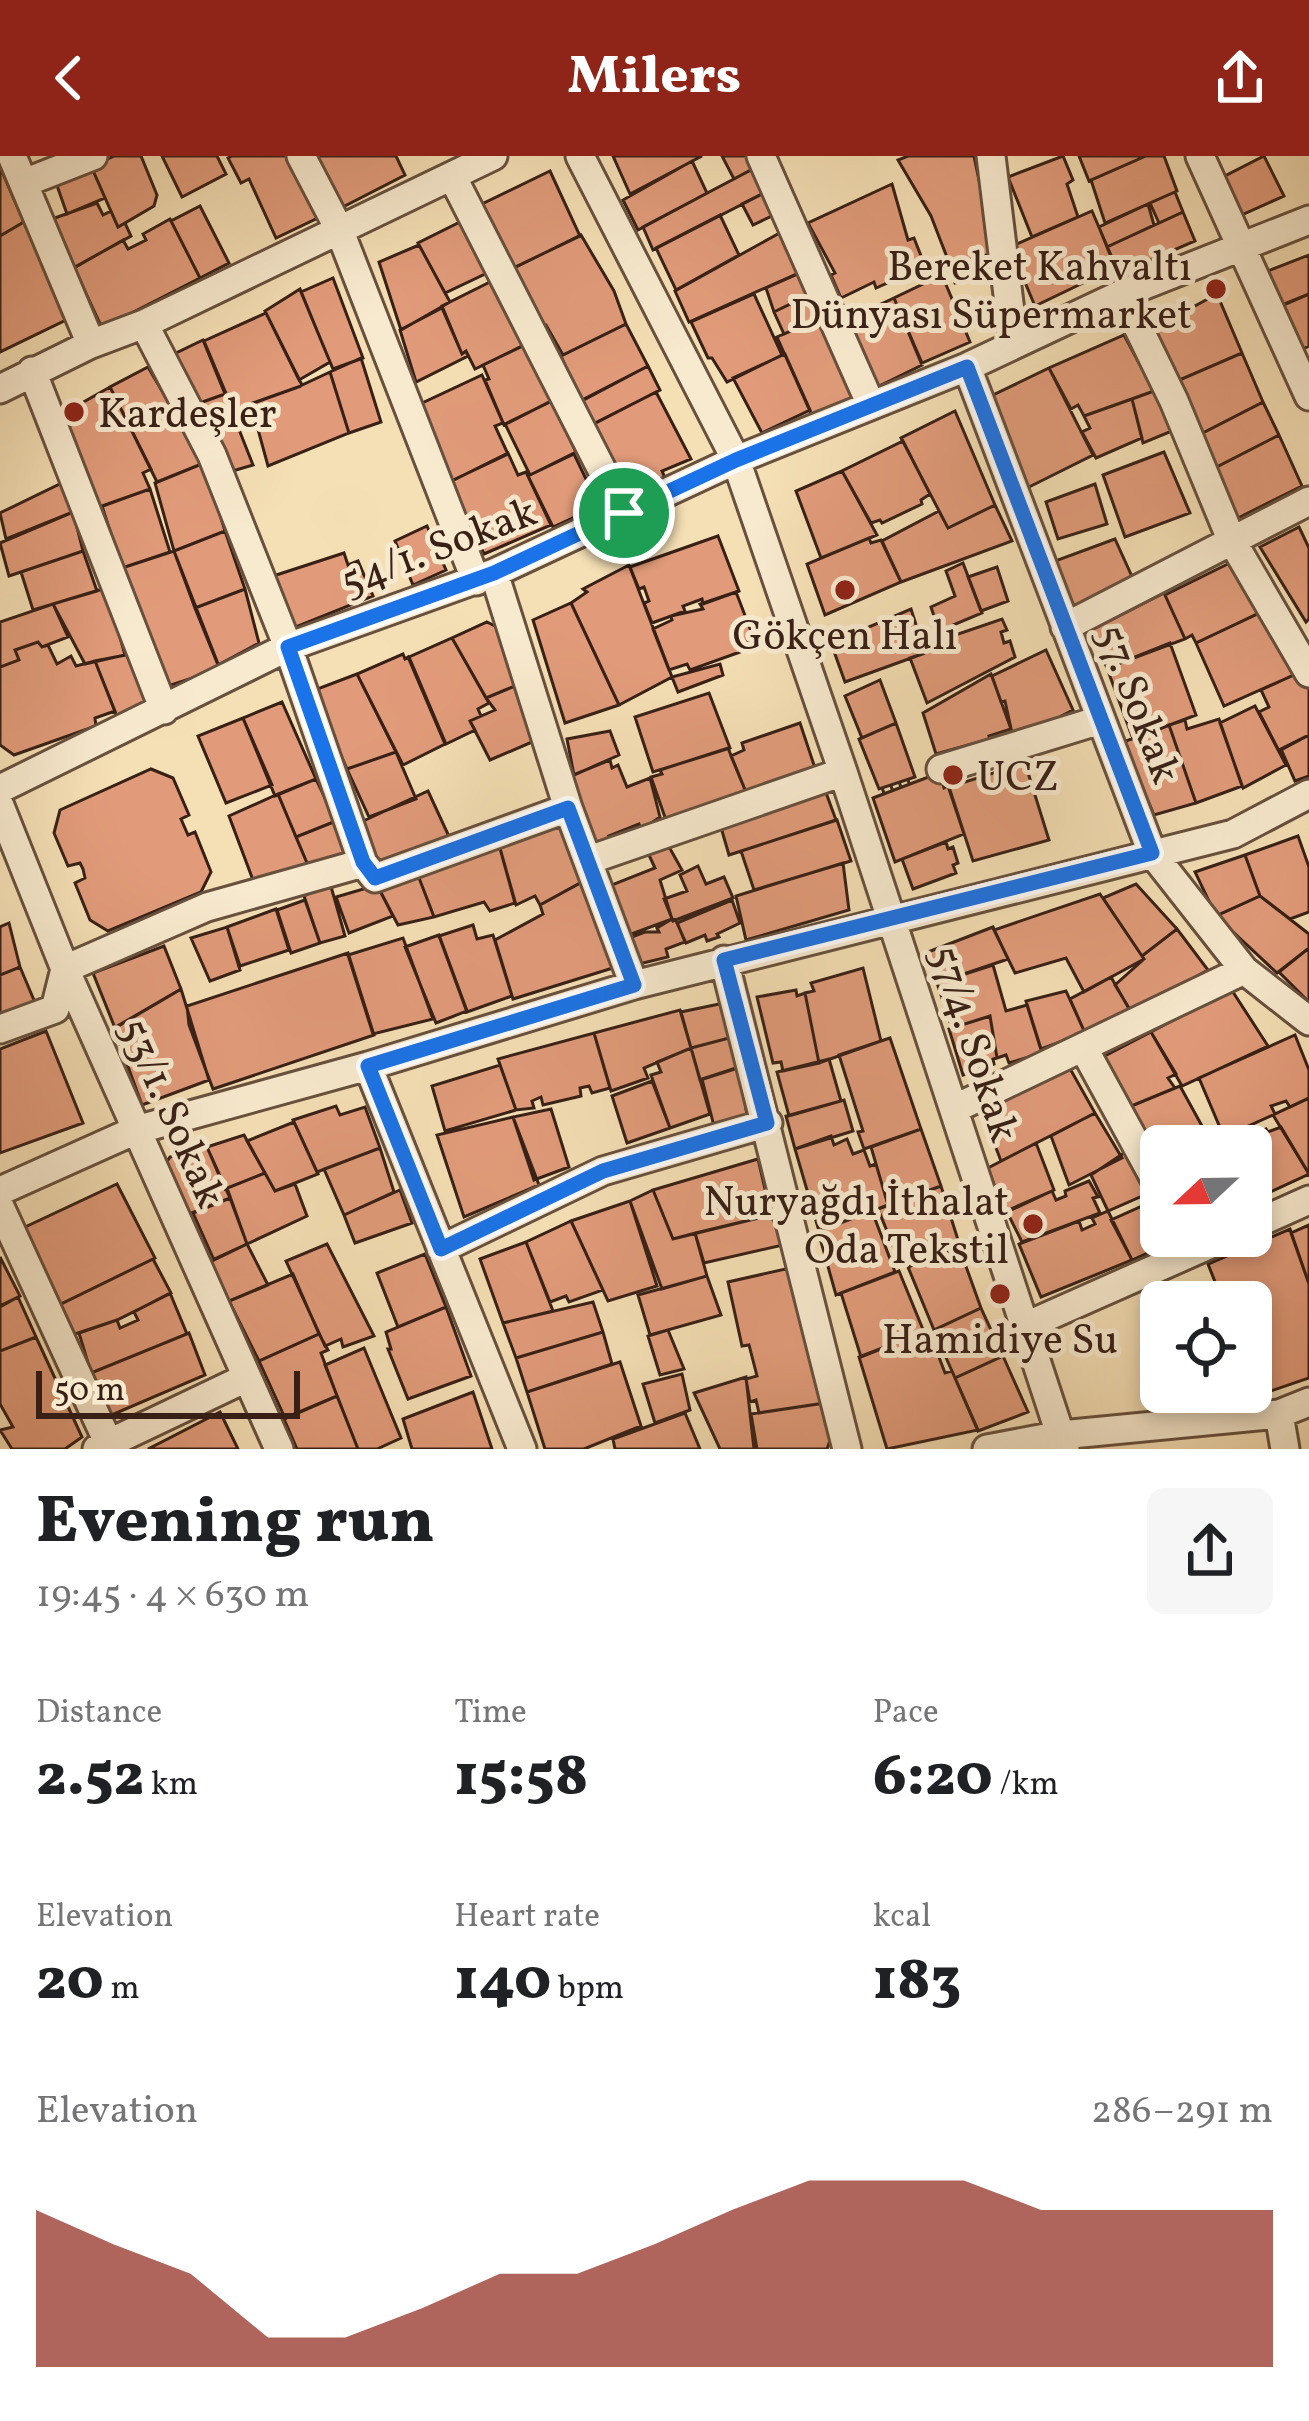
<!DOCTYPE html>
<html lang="en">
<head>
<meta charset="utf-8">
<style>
  :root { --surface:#fff; --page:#f6f6f6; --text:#202124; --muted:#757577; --accent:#8f2418 }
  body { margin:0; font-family:Vollkorn,serif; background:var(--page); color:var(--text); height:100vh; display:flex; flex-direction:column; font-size:45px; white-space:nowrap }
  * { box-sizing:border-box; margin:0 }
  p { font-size:39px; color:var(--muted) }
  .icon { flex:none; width:66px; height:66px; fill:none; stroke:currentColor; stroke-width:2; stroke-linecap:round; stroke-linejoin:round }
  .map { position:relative; height:1293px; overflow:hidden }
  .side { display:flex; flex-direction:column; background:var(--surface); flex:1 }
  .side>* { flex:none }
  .needle { width:78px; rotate:248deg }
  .controls { position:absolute; left:1140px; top:969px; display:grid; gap:24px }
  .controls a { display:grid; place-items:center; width:132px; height:132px; border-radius:18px; background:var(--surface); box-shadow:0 6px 18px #0003; font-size:60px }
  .scale { position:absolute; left:36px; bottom:30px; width:264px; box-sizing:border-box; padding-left:12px; border:6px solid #382016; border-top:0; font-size:33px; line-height:42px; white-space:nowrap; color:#382016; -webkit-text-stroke:9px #f8eacf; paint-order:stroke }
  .pin { position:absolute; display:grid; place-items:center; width:102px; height:102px; color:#fff; margin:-51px; border:6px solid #fff; border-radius:50%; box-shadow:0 3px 12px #0007 }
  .round { display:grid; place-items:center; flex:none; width:126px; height:126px; border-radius:18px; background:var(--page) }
  .overview { display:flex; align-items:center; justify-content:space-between; height:204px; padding:0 36px }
  h1 { font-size:66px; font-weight:800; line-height:90px }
  .figures { display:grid; grid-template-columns:repeat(3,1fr); gap:18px; height:204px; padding:12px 36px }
  .figures div { display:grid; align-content:center }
  .figures b { font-size:60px; font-weight:800 }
  .figures small { font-size:33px; font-weight:400 }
  .figures p { font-size:33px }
  .chart { height:336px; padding:24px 36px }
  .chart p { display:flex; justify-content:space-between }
  .chart svg { width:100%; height:216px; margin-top:12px; fill:var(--accent); opacity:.7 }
  header { display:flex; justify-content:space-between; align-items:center; height:156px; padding:0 36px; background:var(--accent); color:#fff; font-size:54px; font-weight:800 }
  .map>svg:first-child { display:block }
  .building { fill:#e19b7a; stroke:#382016; stroke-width:3 }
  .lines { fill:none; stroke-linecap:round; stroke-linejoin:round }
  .minor-casing { stroke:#67503e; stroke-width:33 }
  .path { stroke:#382016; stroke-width:6; stroke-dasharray:3 6; stroke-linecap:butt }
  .minor { stroke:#f8eacf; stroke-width:27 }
  .route-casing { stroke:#fff; stroke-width:24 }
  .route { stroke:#1a73e8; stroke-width:15 }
  .poi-dot { fill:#8f2418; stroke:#f8eacf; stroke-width:4.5 }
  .labels { text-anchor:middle; stroke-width:10; stroke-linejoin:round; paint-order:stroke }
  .poi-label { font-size:42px; fill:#382016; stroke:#f8eacf; text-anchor:end }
  .street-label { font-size:42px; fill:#382016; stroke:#f8eacf }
</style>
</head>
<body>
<header><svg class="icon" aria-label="back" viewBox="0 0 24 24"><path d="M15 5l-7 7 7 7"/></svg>Milers<svg class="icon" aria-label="share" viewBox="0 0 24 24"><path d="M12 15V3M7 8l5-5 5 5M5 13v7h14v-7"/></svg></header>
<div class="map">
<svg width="1309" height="1293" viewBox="0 0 1309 1293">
  <rect width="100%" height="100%" fill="#f5dfb5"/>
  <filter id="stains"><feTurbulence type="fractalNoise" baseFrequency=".00167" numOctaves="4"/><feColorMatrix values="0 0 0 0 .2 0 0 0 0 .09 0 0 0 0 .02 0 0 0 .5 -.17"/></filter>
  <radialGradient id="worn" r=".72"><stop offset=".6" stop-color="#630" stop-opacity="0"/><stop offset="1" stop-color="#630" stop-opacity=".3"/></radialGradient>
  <path class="building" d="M114 0H141L157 39 154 50 118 71 91 10Z
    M162 0H217L226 18 182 41Z
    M232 0H294L324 59 276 82 249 23 241 27 228 2Z
    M310 0H396L405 19 337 54Z
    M613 0H702L630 38Z
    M722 0H751L756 11 734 23Z
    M908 0H974L994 97 950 109 931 60 898 4Z
    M1063 0 1073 24 1067 28 1078 61 1032 81 1008 21Z
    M1079 0H1146L1089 25Z
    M1146 0H1164L1177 35 1105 67 1091 24Z
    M1264 0 1284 40 1237 61 1219 23Z
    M692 5 707 37 638 74 623 44Z
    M91 10 105 42 67 58 54 21Z
    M0 11 24 66 0 80Z
    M751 14 764 37 653 94 643 71Z
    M550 15 580 80 511 113 480 49Z
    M892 28 908 84 914 82 923 105 891 118 894 124 876 132 874 126 841 142 831 119 835 117 808 67Z
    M1175 36 1183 56 1159 67 1150 47Z
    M764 37 776 58 753 69 742 48Z
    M97 47 103 59 111 55 118 71 125 67 131 80 73 112 52 63Z
    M1148 48 1154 69 1107 91 1099 71Z
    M200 50 229 107 200 122 171 65Z
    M1092 55 1116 111 1035 150 1010 91Z
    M1183 56 1195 85 1118 118 1107 91Z
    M720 59 739 99 676 134 656 92Z
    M170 63 200 122 102 172 74 112 123 84 128 93 146 84 143 78Z
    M24 66 68 163 0 196V80Z
    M460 66 487 117 445 137 418 87Z
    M785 74 803 115 689 166 675 135Z
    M581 79 614 135 626 168 563 199 546 169 538 172 510 114Z
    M419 89 450 146 401 174 379 106Z
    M990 98 997 117 955 127 951 109Z
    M1309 99V138L1277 151 1260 118Z
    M807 114 815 136 774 156 766 132Z
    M942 119 970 186 922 207 894 142Z
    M333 122 363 202 333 213 301 136Z
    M496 123 528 187 475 213 466 195 462 198 442 150Z
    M300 133 330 206 299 224 265 155Z
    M815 136 825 160 784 178 774 156Z
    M754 138 782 199 727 226 712 202H708L691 166Z
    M1217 138 1242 197 1168 229 1145 177Z
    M1309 138V190L1298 195 1274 153Z
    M894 142 922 209 873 233 845 165Z
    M442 152 462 198 466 195 468 200 416 226 400 174Z
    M266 157 302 229 330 216 349 277 268 310 251 248 301 230 233 254 204 185Z
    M825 160 860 238 813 262 777 181Z
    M626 168 648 210 580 245 561 200Z
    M1124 179 1154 235 1084 260 1078 249 1071 253 1049 212Z
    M203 184 225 238 197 248 170 200Z
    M527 188 551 245 504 269 485 224 489 223 483 209Z
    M1242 197 1263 246 1197 280 1170 228Z
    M785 198 810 254 762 277 733 222Z
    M361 202 381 266 349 277 330 216Z
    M648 210 660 234 593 268 580 246Z
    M148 211 204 307 157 326 110 231Z
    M1049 212 1093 299 1025 333 991 240Z
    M482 219 503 267 495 270 508 298 451 325 418 249Z
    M110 231 151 313 143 317 150 333 100 351 59 260Z
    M1154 235 1172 275 1143 287 1132 243Z
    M656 236 691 303 662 315 666 324 627 341 592 269Z
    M225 238 253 309 226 317 197 248Z
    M1132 243 1142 282 1096 302 1082 276 1090 272 1084 260Z
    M552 245 576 296 530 319 505 268Z
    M1263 246 1279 279 1209 315 1195 281Z
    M955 255 995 349 948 372 901 282Z
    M1279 279 1302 330 1232 365 1209 315Z
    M903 285 930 338 921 344 922 348 882 367 880 364 871 367 842 315Z
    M1164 296 1190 357 1125 381 1103 319Z
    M508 297 518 319 526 316 551 369 484 398 450 326Z
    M574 298 599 350 553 371 528 320Z
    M204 307 225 375 174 395 155 327Z
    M842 315 877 379 821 402 796 335Z
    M68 324 73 356 6 383 0 357Z
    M1095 328 1107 368 1058 383 1046 346Z
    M150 333 170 396 122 412 102 350Z
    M995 349 1012 385 901 426 882 385 939 355 948 372Z
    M73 356 83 395 9 420 0 387Z
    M427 370 446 414 413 429 395 385Z
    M1299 371 1309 392V463L1306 466 1260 391Z
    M225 375 245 433 195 452 174 395Z
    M718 380 739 435 703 448 702 443 683 450 685 455 652 467 644 447 649 445 644 431 639 433 630 411Z
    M869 382 871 387 881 384 901 426 825 459 807 408Z
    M1115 383 1134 425 1075 453 1055 405Z
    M83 395 97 435 33 454 21 416Z
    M174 395 220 513 159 533 122 412Z
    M344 397 348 409 358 405 373 440 286 475 264 423Z
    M1236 404 1261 456 1196 487 1192 479 1185 483 1165 439Z
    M963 407 982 457 939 475 931 451 955 440 946 415Z
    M629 409 672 521 619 549 571 447 587 436 583 433Z
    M997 411 1008 445 981 455 968 421Z
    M106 432 125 499 85 508 53 448Z
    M245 433 259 487 218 509 195 452Z
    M736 436 754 483 738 490 740 496 690 514 687 508 669 514 653 473 672 464 671 460 703 453 700 448Z
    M1164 437 1185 483 1107 512 1091 474Z
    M571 447 619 549 565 567 533 464Z
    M53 448 68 481 42 491 38 486 15 494 19 504 0 511V466Z
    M911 453 925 497 845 526 831 487Z
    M1264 455 1296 518 1224 550 1196 487Z
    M1002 463 1007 474 1001 476 1004 487 1010 485 1015 501 927 547 910 502 925 497 923 490Z
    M487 466 507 476 522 527 486 542 452 482Z
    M452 482 489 547 478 553 481 560 470 565 475 574 446 588 409 501Z
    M38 486 42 491 48 489 57 508 71 500 76 510 95 505 115 555 95 562 96 570 14 599 0 589V511L19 504 15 494Z
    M1170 487 1196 559 1133 583 1107 512Z
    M1046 494 1073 554 1034 574 1032 570 1012 577 1005 545 1001 546 992 520Z
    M131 498 150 556 119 566 95 505Z
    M403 498 405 503 408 501 445 588 403 609 357 518Z
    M720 508 723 519 678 536 672 521Z
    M357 518 396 596 347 613 312 535Z
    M991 518 1011 573 989 580 990 583 936 598 923 557Z
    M1296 518 1309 524V579L1279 595 1259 556 1269 551 1261 534Z
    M880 524 896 567 862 582 845 540Z
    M520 528 532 586 490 604 470 565 495 554 486 542Z
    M709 537 730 592 653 616 635 561Z
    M282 546 316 623 275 640 243 562Z
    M1255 550 1286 609 1243 632 1220 567Z
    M243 562 272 629 226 647 198 580Z
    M1219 563 1242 630 1196 647 1169 569 1185 564 1187 573Z
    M800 567 815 612 748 641 731 600 744 594 742 587Z
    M896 567 915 621 879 633 859 583Z
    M1169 569 1196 647 1154 659 1123 586Z
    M610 575 619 599 574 619 567 583Z
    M1309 579V620L1295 625 1281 593Z
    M728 592 748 641 667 667 651 621 662 618 660 614Z
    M396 596 416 643 369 661 347 613Z
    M610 604 612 612 618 609 627 631 650 622 660 661 641 674 639 668 609 680 612 684 594 691 568 621Z
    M1025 607 1049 684 973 705 949 631Z
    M151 613 173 622 189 659 181 663 188 679 195 676 211 716 201 736 108 775 90 764 75 727 85 722 83 713 80 707 68 710 54 677 60 654Z
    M939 617 944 632 948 630 964 678 895 706 873 642Z
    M316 623 336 665 296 681 278 638Z
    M825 634 836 664 729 699 720 668Z
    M428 635 452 687 377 715 359 667Z
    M278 638 310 714 256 732 229 660Z
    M837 664 851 705 754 734 741 695Z
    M336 665 353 702 310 714 296 681Z
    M558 665 582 726 540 749 535 740 516 749 498 685Z
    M1298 680 1309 711V756L1290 763 1260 740 1245 699Z
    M498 685 515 747 490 755 484 746 434 761 416 714Z
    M946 686 948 693 953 691 958 707 953 709 956 717 913 733 902 703Z
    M668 689 682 714 660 724 672 763 626 780 609 730 655 712 648 697Z
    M1245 699 1260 740 1216 760 1195 716Z
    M843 707 849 754 746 784 736 740Z
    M698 710 706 728 724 721 733 742 673 765 664 743 687 735 680 719Z
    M416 714 434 761 398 769 377 729Z
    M582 726 616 811 513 843 495 784 543 758 540 749Z
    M330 727 345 780 320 787 304 740Z
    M1136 728 1177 773 1142 800 1103 742Z
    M377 729 393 760 349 777 336 741Z
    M1100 738 1144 803 1084 836 1066 802 1015 817 994 774Z
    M1260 740 1309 778V792L1277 817 1216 760Z
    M305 744 320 787 291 797 277 754Z
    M732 744 740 767 717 778 719 781 707 785 705 779 686 787 677 767Z
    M276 753 289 794 240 810 227 771Z
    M672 763 676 764 685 786 666 793 668 801 639 808 629 782 645 776H659L657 772Z
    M9 767 20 811 0 819V771Z
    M473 769 477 783 493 779 512 840 467 856 439 780Z
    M227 771 240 814 210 825 191 782Z
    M993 771 1008 803 937 827 928 796Z
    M1177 773 1208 814 1132 857 1115 829 1144 803 1142 800Z
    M439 779 467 855 436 867 405 791Z
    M403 782 433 863 373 878 348 799Z
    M164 790 181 833 115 872 93 817Z
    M1309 792V846L1279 816Z
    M348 797 374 879 213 933 189 869 187 850Z
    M993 809 1006 855 1027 849 1042 897 1009 907 1006 899 997 902 990 860 952 872 937 827Z
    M20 811 36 849 0 863V819Z
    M863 812 881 885 819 907 805 837 814 835 811 827Z
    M1111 821 1132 858 1085 877 1070 843Z
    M181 833 209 924 142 949 114 872Z
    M1231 833 1268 890 1182 930 1151 876Z
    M796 834 797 840 805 837 819 907 783 915 781 906 773 907 757 841Z
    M1066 835 1085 877 1041 893 1026 845Z
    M724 847 733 881 691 892 681 856Z
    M680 854 691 892 644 912 648 922 611 935 594 877Z
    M990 860 997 902 993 903 994 908 963 919 949 873Z
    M46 875 83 967 0 997V893Z
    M1151 876 1176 918 1168 922 1175 932 1129 951 1099 903Z
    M594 877 610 932 592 937 589 930 580 932 581 940 543 949 541 941 532 945 534 952 516 954 498 903Z
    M1295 879 1309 914V942L1290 951 1286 945 1271 950 1275 958 1224 981 1199 922Z
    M729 882 738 912 700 924 691 892Z
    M890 882 921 973 864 993 858 976 863 975 839 899Z
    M691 892 710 958 670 972 651 919 661 916 657 906Z
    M829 903 841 945 789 960 777 916Z
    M500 909 516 954 445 975 432 930Z
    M1068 909 1095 957 1001 1005 978 945Z
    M739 911 747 959 714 970 702 923Z
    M652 925 670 972 627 987 612 940Z
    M1180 930 1213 990H1161V1010L1129 951Z
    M1309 942V1018L1273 959Z
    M844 944 853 975 795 993 786 960Z
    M336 950 340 959 365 951 380 992 317 1016 293 964Z
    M551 953 569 1011 534 1024 513 961Z
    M1095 957 1122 1002 1069 1029 1051 980Z
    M513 961 539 1029 464 1061 437 979Z
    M294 966 318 1018 275 1035 247 985Z
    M1281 971 1309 1018 1251 1045V990L1230 989 1266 973 1268 976Z
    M921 973 941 1030 888 1049 871 991Z
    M244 979 265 1017 225 1033 207 991Z
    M831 980 834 989 847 983 853 998 864 994 870 1010 876 1008 888 1049 819 1075 795 993Z
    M1036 987 1054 1034 1004 1056 988 1012Z
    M207 991 230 1042 189 1058 166 1007 170 1001Z
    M380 992 394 1036 344 1059 324 1013Z
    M1130 993 1149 1037 1108 1055 1091 1019Z
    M758 1003 771 1059 673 1083 653 1034Z
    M265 1017 275 1035 295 1028 307 1060 247 1088 227 1032Z
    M1089 1025 1098 1041 1093 1042 1100 1057 1022 1086 1007 1056 1052 1035 1056 1044 1066 1040 1065 1035Z
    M117 1028 155 1102 57 1150 21 1073Z
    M941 1030 959 1087 901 1109 878 1053Z
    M400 1034 412 1067 355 1087 344 1059Z
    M653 1034 673 1083 695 1077 707 1120 662 1133 630 1045Z
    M230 1042 247 1088 214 1104 193 1057Z
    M630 1045 657 1130 608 1145 571 1065Z
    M1149 1047 1161 1070V1080H1166L1170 1087 1132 1104 1111 1064Z
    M872 1055 895 1116 836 1139 818 1075Z
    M1108 1055 1132 1104 1041 1141 1019 1088 1079 1065 1082 1074 1095 1068 1092 1062Z
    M771 1059 783 1089 704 1107 695 1077Z
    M571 1065 603 1134 569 1146 566 1140 550 1146 526 1086Z
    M1309 1069V1128L1291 1077Z
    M1290 1073 1309 1128V1222L1250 1242 1251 1146H1223L1208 1108Z
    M526 1086 553 1155 503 1167 480 1103Z
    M247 1088 268 1129 227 1146 208 1106Z
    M327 1088 374 1180 343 1191 341 1183 325 1190 286 1105Z
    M959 1091 981 1152 934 1174 908 1111Z
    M425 1098 446 1151 398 1171 377 1117Z
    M0 1101 20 1140 0 1150Z
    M153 1103 171 1137 117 1164 72 1179 57 1150Z
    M790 1112 825 1247 759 1257 756 1244 750 1246 746 1223 757 1220 749 1189 742 1190 728 1126Z
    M899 1115 924 1176 861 1201 841 1137Z
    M293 1118 319 1178 259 1205 229 1145Z
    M707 1120 721 1159 650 1179 638 1139Z
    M170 1137 187 1178 91 1217 79 1177 117 1164 120 1172 138 1164 134 1156Z
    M18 1141 36 1181 0 1195V1151Z
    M593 1146 603 1176 516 1202 503 1167Z
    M446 1151 471 1220 408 1243 388 1193H391L386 1176Z
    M981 1152 1003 1200 955 1222 934 1174Z
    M668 1174 684 1213 660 1219 648 1180Z
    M603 1176 612 1208 527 1236 516 1202Z
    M924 1176 929 1189 934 1188 945 1217 952 1215 978 1274 887 1293 859 1201Z
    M189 1177 205 1219 107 1261 91 1217Z
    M319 1178 328 1194 321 1197 337 1240 285 1262 259 1205Z
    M36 1181 82 1281 65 1293H12L0 1274 13 1271 0 1248V1195Z
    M364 1192 401 1282 377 1293H358L325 1209Z
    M1003 1200 1028 1256 978 1275 955 1222Z
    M620 1206 641 1270 584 1293H545L527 1236Z
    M682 1218 690 1254 655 1267 643 1228Z
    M746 1221 754 1293H720L694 1237Z
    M473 1236 492 1293H412L403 1263Z
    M337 1240 358 1293H297L284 1263Z
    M825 1247 832 1279 827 1293H757L751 1258Z
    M220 1256 238 1293H148Z
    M685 1257 700 1293H615L613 1283Z"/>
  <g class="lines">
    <defs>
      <path id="minor" d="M12 0 91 188
        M301 0 339 73 476 425
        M580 0 736 304 843 616 1065 1293
        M761 0 871 249
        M991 0 1014 188
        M1200 0 1309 240
        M452 20 624 357
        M24 27 93 0
        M1122 138 1174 245 1231 383 1309 517
        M144 168 212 299 288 491 363 707
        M967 211 1152 697 1244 814 1309 865
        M32 215 164 554
        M0 233 91 188 144 168 493 0
        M494 417 568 652 634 829
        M1065 471 1309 345
        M941 613 1100 564
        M0 633 288 491 494 417 736 304 967 211 1122 138 1309 64
        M0 650 65 813 279 1293
        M589 704 843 616
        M724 804 847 1293
        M0 873 55 853 65 813 207 751 363 707 375 722 568 652
        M1083 891 1161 1034
        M368 910 522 1293
        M954 953 1244 814
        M0 1035 136 974 368 910 634 829 1233 678 1309 638
        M0 1051 108 1286
        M1251 1070 1309 1044
        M441 1093 603 1015 768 967
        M1026 1170 1229 1080
        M1279 1258 1285 1293
        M97 1293 246 1222
        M987 1293 1061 1279 1279 1258 1309 1246"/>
    </defs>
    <use href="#minor" class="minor-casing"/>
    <path class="path" d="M882 636 915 624"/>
    <use href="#minor" class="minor"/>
  </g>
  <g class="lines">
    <defs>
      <path id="route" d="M967 211 1152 697 724 804 767 967 603 1015 441 1093 368 910 634 829 568 652 375 722 363 706 288 491 494 417 736 304Z"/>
    </defs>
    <use href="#route" class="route-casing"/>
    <use href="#route" class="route"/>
  </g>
  <g class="poi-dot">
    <circle cx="1216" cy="133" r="12"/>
    <circle cx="74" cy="256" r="12"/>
    <circle cx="845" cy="434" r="12"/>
    <circle cx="953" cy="619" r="12"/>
    <circle cx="1033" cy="1068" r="12"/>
    <circle cx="1000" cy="1138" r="12"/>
  </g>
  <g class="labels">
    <g class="poi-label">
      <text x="1192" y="124">Bereket Kahvaltı<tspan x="1192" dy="48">Dünyası Süpermarket</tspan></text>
      <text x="98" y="271" text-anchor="start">Kardeşler</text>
      <text x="845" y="493" text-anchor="middle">Gökçen Halı</text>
      <text x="977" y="634" text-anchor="start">UCZ</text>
      <text x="1009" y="1059">Nuryağdı İthalat<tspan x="1009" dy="48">Oda Tekstil</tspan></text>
      <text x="1000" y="1197" text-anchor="middle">Hamidiye Su</text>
    </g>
    <g class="street-label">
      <text transform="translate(438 389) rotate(-21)" y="15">54/1. Sokak</text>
      <text transform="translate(1140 547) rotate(69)" y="15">57. Sokak</text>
      <text transform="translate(976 887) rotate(72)" y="15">57/4. Sokak</text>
      <text transform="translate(174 956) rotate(66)" y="15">53/1. Sokak</text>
    </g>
  </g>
  <rect width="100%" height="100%" filter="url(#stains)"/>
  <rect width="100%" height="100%" fill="url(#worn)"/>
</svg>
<div class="controls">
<a><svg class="needle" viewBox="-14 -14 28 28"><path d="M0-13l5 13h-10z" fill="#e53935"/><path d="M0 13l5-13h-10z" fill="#757577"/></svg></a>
<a><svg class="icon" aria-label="locate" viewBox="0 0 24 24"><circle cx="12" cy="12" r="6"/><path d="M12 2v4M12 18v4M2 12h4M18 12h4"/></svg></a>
</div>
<div class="scale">50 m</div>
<div class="pin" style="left:624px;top:357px;background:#1e9e55"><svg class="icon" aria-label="arrive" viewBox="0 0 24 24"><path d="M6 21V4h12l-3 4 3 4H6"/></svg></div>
</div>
<section class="side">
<div class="overview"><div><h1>Evening run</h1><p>19:45 · 4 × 630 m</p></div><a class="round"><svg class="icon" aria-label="share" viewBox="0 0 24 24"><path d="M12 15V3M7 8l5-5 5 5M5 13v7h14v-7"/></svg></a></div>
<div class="figures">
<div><p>Distance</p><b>2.52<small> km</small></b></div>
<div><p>Time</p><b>15:58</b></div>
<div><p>Pace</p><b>6:20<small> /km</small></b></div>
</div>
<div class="figures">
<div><p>Elevation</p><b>20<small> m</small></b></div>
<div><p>Heart rate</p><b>140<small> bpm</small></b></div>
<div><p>kcal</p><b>183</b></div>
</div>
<div class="chart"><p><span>Elevation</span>286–291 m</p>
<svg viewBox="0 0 160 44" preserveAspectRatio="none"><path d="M0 44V12L10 19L20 25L30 38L40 38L50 32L60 25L70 25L80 19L90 12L100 6L110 6L120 6L130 12L140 12L150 12L160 12V44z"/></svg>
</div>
</section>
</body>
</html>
